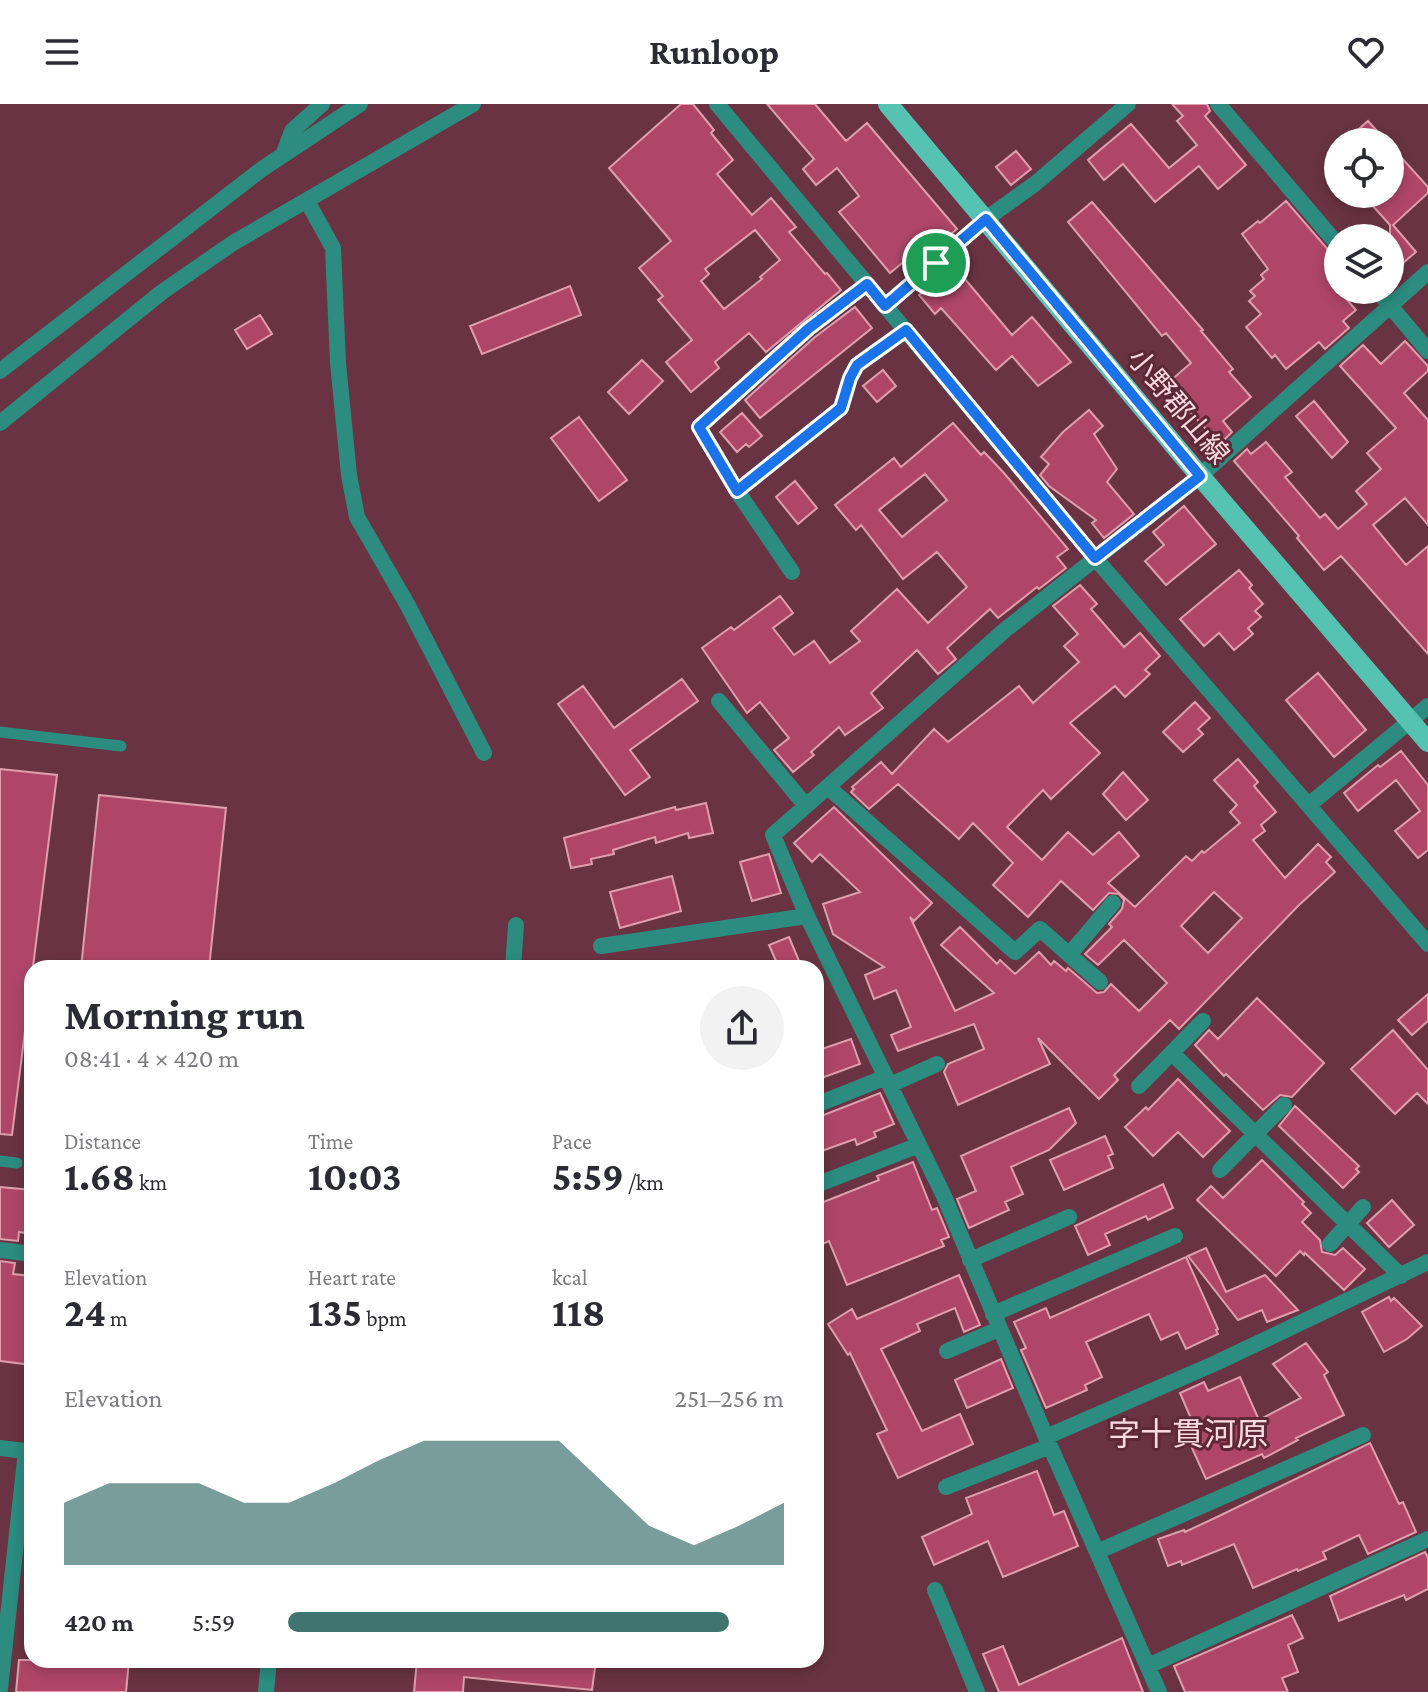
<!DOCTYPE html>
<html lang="en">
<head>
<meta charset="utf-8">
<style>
  :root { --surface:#fff; --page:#f2f2f3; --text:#2b2b33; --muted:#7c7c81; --accent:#407471 }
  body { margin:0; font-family:"Crimson Pro","Noto Sans JP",serif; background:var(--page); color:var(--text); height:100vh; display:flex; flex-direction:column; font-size:30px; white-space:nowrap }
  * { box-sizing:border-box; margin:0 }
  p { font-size:26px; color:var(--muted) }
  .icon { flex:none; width:44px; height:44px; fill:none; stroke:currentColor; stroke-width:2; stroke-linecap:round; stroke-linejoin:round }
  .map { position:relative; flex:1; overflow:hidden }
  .panel { position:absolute; left:24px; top:856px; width:800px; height:708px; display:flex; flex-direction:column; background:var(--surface); border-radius:24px; box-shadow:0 4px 12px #0003 }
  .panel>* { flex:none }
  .fabs { position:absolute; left:1324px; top:24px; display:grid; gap:16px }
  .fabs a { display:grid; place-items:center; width:80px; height:80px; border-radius:50%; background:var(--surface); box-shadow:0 4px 12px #0003; font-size:40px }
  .pin { position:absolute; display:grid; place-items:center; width:68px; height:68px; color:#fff; margin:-34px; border:4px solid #fff; border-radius:50%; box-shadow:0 2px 8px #0007 }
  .round { display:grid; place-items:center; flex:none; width:84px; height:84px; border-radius:42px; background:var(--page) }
  .headline { display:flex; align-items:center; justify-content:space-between; height:136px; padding:0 40px }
  h1 { font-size:44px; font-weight:700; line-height:60px }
  .stats { display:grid; grid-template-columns:repeat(3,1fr); gap:12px; height:136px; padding:8px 40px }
  .stats div { display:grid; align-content:center }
  .stats b { font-size:40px; font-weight:700 }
  .stats small { font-size:22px; font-weight:400 }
  .stats p { font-size:22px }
  .chart { height:224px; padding:16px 40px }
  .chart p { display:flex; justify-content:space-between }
  .chart svg { width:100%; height:144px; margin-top:8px; fill:var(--accent); opacity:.7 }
  ul { padding:0 40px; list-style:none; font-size:26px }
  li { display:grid; grid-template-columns:128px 96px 1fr; align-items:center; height:60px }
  li i { height:20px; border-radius:10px; background:var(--accent) }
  header { display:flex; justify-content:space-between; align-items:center; height:104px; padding:0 40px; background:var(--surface); font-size:36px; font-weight:700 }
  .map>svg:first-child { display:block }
  .building { fill:#af4669; stroke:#de9eae; stroke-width:2; fill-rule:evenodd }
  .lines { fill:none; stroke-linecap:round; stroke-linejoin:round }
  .service { stroke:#2b8c7f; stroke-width:11 }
  .minor { stroke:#2b8c7f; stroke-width:16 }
  .tertiary { stroke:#2b8c7f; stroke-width:16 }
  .primary { stroke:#55c2b2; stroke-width:20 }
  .route-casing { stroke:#fff; stroke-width:16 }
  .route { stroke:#1a73e8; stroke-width:10 }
  .labels { text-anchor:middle; stroke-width:6; stroke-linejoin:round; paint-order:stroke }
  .street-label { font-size:28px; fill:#fcd9e1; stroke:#5d2939 }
  .quarter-label { font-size:32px; fill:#fcd9e1; stroke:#5d2939 }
</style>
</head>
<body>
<header><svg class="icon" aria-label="menu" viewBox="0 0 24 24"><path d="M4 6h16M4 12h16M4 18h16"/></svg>Runloop<svg class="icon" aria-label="heart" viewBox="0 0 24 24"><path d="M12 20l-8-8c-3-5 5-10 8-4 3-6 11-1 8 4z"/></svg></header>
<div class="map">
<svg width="1428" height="1588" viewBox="0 0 1428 1588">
  <rect width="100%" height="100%" fill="#693343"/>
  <path class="building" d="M681 0H693L714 26 711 29 733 56 717 70 752 111 771 94 796 123 789 128 825 170 827 169 841 186 766 248 749 229 715 258 719 264 691 288 666 258 692 236 658 196 663 192 639 164 671 137 609 64ZM755 126 780 156 760 173 762 175 724 205 701 177 709 170 705 165Z
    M767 0H815L846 37 867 19 957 125 941 139 935 132 890 169 839 108 859 92 837 64 816 81 803 65 814 55Z
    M1172 0H1207L1210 7 1205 12 1246 61 1218 85 1199 62 1155 98 1123 60 1104 76 1088 56 1131 20 1169 64 1197 41 1177 17 1183 12Z
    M1368 17 1387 38H1344Z
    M1390 41 1428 83V89L1393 121 1416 148 1390 170V121L1362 90H1390Z
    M1016 47 1031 65 1011 81 996 63Z
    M1286 97 1330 148 1338 152V186L1356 206 1343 217 1349 224 1325 245 1319 238 1286 265 1275 251 1272 254 1246 223 1261 210 1249 197 1255 192 1250 187 1264 175 1261 171 1268 165 1242 130 1258 117 1260 119Z
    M1092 98 1203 226 1201 227 1233 265 1229 268 1251 293 1223 317 1232 328 1220 340 1190 308 1188 299 1170 277 1191 259 1166 229 1162 232 1068 118Z
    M954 162 1012 231 1032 213 1071 258 1038 282 1012 252 996 266 941 204 935 210 919 191Z
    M570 182 581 211 482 250 470 222Z
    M855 203 872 224 760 314 745 296 815 233Z
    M260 211 272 230 247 245 235 226Z
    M1405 237 1428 262V267L1404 289 1428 316V421L1405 394 1373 421 1406 461 1428 442V550L1341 452 1324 466 1297 434 1299 432 1234 357 1247 345 1251 350 1266 338 1292 368 1285 373 1320 414 1325 410 1338 425 1367 400 1356 387 1381 365 1367 349 1396 324 1340 262 1363 241 1381 260Z
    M642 256 663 277 629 310 608 288Z
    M883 266 896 282 877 298 863 282Z
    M1314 297 1348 338 1332 354 1296 312Z
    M1089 306 1103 322 1094 330 1117 365 1107 378 1134 410 1104 434 1092 419 1096 416 1049 382 1040 371 1049 360 1041 353 1063 328Z
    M742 309 762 332 749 343 746 340 737 348 720 328Z
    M579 313 627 376 599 397 551 334Z
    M953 319 981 351 984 348 1004 369 1068 445 1057 453 1066 464 1039 485 1037 483 998 514 990 505 947 544 956 555 938 570 917 546 871 589 883 604 845 631 839 623 811 648 814 651 793 668 774 646 789 634 760 598 747 609 702 544 731 523 734 526 780 492 793 509 773 524 794 551 814 537 830 559 860 537 851 527 897 485 928 519 967 483 937 448 903 475 861 421 856 426 835 401 894 354 901 363ZM925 370 947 396 902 433 879 406Z
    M795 377 817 404 798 420 776 393Z
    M1184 402 1216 440 1166 481 1145 457 1164 441 1153 428Z
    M1239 466 1252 481 1249 484 1263 500 1255 507 1261 513 1248 524 1253 530 1234 546 1219 529 1204 542 1180 515Z
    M1080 481 1097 500 1091 505 1124 543 1140 529 1160 552 1145 566 1150 570 1125 593 1115 582 1070 619 1100 649 1051 695 1043 686 1007 723 1042 756 1068 728 1093 751 1119 728 1139 752 1108 779 1135 803 1186 752 1192 757 1202 747 1204 749 1240 719 1230 708 1237 701 1214 676 1238 655 1258 678 1254 682 1276 708 1261 721 1265 727 1253 736 1285 774 1318 740 1331 753 1326 758 1335 768 1298 802 1179 925 1170 916 1114 971 1118 976 1099 995 1038 934 1050 960 958 1001 944 968 948 960 984 945 974 920 898 947 891 931 911 923 896 886 874 895 865 871 884 863 833 830 823 800 860 788 820 750 812 758 794 739 834 703 932 799 914 817 910 813 955 907 994 889 941 841 960 823 997 860 1000 856 1015 870 1039 848 1051 861 1054 857 1066 867 1068 864 1097 889 1104 888 1111 880 1139 907 1167 879 1124 836 1098 861 1085 850 1112 823 1109 820 1122 805 1124 796 1119 790 1109 789 1093 806 1061 777 1028 813 993 781 1013 759 973 719 959 735 898 680 869 705 851 688 854 685 852 683 881 658 892 670 934 625 948 638 1019 582 1033 599 1079 558 1064 542 1078 530 1053 502ZM1214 788 1242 814 1208 849 1181 822Z
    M1318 569 1366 626 1334 653 1286 596Z
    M682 575 698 597 630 646 650 673 625 691 558 600 583 582 614 624Z
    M1195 598 1210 614 1198 625 1203 630 1183 648 1163 628Z
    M1401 647 1428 681V746L1418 754 1395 727 1420 707 1396 676 1358 707 1344 689 1378 661 1380 663Z
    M0 665 57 671 12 1031 0 1030Z
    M1123 668 1148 696 1126 716 1103 690Z
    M99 691 226 704 209 864H81Z
    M706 699 713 729 689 734 688 729 656 739 655 733 613 746 614 750 591 755 592 760 571 764 564 734 675 703 676 706Z
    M769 750 781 789 752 797 740 758Z
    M672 772 681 807 620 824 610 788Z
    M789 833 799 857 779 864 769 841Z
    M1428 890V917L1412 931 1398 916Z
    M1257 894 1324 959 1292 993 1280 991 1263 1006 1226 970 1224 972 1195 941 1209 926 1218 935Z
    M1393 926 1428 966V1000L1417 989 1395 1010 1351 965Z
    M851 935 860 960 816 976V947Z
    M1178 975 1230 1027 1203 1053 1178 1028 1153 1052 1125 1023 1146 1003 1148 1006Z
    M880 989 894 1020 874 1028 876 1033 857 1041 855 1035 816 1049V1014Z
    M1295 1002 1359 1062 1356 1065 1359 1068 1343 1084 1279 1022Z
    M1069 1004 1076 1019 1049 1046 1011 1063 1023 1090 1005 1098 1009 1106 969 1124 957 1095 976 1087 961 1052Z
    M1105 1032 1113 1050 1108 1052 1113 1064 1064 1086 1050 1056Z
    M1262 1056 1304 1098 1302 1100 1311 1109 1302 1118 1320 1136 1322 1148 1335 1151 1343 1144 1365 1165 1344 1186 1305 1149 1304 1151 1300 1147 1276 1172 1197 1096 1211 1082 1223 1094Z
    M913 1058 932 1106 937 1104 949 1133 941 1136 944 1142 847 1181 829 1137 816 1143V1101L879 1076 877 1072Z
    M1163 1080 1173 1104 1148 1116 1146 1112 1105 1130 1110 1141 1088 1151 1075 1122Z
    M0 1083 32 1086V1130L19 1128 18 1137 0 1135Z
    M1392 1096 1414 1121 1389 1143 1367 1119Z
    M1206 1144 1226 1188 1265 1171 1298 1206 1267 1218 1262 1206 1238 1216 1188 1152Z
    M1186 1153 1218 1225 1216 1226 1218 1230 1186 1245 1178 1228 1161 1236 1149 1210 1086 1238 1102 1273 1085 1281 1087 1286 1046 1304 1021 1246 1026 1244 1014 1218 1046 1204 1050 1214Z
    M0 1157 15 1159 13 1170 32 1172V1261L0 1257Z
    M959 1171 980 1221 964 1228 955 1204 917 1220 920 1227 881 1245 922 1327 960 1310 973 1340 898 1374 877 1330 887 1326 850 1249 848 1251 828 1220 852 1205 857 1215Z
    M1389 1193 1391 1197 1394 1194 1422 1222 1407 1235 1384 1248 1362 1208Z
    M1306 1239 1328 1268 1324 1271 1344 1311 1296 1334 1298 1336 1264 1354 1262 1350 1206 1375 1192 1344 1202 1340 1180 1289 1204 1278 1208 1287 1240 1273 1259 1316 1301 1294 1273 1260Z
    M1001 1255 1013 1284 967 1304 955 1276Z
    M1370 1339 1399 1400 1403 1398 1416 1428 1368 1450 1359 1431 1323 1448 1326 1455 1298 1467 1297 1465 1253 1484 1234 1440 1182 1461 1181 1457 1168 1462 1158 1435 1184 1426 1185 1428 1217 1413Z
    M1037 1367 1054 1411 1064 1407 1078 1442 1003 1473 988 1437 934 1461 922 1433 972 1410 966 1394Z
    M1425 1448 1428 1454V1485L1406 1496 1404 1491 1339 1517 1330 1492Z
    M1292 1511 1303 1534 1288 1541 1298 1568 1282 1574 1288 1588H1185L1174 1562Z
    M1122 1534 1143 1588H999L983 1550 1003 1542 1019 1581Z
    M19 1556H129L126 1588H16Z
    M417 1556H596L592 1586 464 1573 463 1588H414Z"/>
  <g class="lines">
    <path class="service" d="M0 628 121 642
      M0 1057 17 1059"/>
    <path class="minor" d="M717 0 1095 454 1428 840
      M1218 0 1338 141
      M283 51 292 27 322 0
      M307 97 333 144 338 259 349 371 357 413 407 500 484 649
      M1377 186 1428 247
      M885 202 986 115 1036 79 1128 0
      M0 267 262 65 360 0
      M737 387 841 304 850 274 857 261 906 226
      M792 468 737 387 699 323 808 225 867 180
      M719 597 806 702
      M828 683 1015 848 1040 825 1100 878
      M1310 700 1428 602
      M601 842 807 812
      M1069 851 1113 799
      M513 864 516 821
      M1173 950 1401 1172
      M890 981 937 960
      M1139 982 1203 917
      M816 1001 886 973
      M1220 1066 1284 1001
      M816 1081 919 1041
      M1330 1140 1363 1103
      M0 1146 32 1150
      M970 1156 1069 1113
      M993 1210 1175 1132
      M947 1247 999 1225
      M1046 1333 1216 1259 1428 1158
      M0 1344 32 1348
      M946 1383 1050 1342
      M1099 1447 1363 1331
      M935 1486 977 1588
      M1148 1562 1428 1435
      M0 1585 26 1347
      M266 1588 269 1556
      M1159 1588 1046 1333 943 1090 807 812 773 731 1005 526 1200 372 1428 168"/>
    <path class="tertiary" d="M0 319 162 188 233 139 473 0"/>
    <path class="primary" d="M888 0 1200 372 1428 638"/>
  </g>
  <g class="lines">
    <defs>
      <path id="route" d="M986 115 1200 372 1095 454 906 226 857 261 850 274 841 304 737 387 699 323 808 225 867 180 885 202Z"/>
    </defs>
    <use href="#route" class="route-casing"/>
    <use href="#route" class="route"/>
  </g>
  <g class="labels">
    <g class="street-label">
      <text transform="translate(1179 302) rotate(50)" y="10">小野郡山線</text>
    </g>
    <g class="quarter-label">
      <text x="1188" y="1341">字十貫河原</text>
    </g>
  </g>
</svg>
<div class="fabs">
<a><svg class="icon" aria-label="locate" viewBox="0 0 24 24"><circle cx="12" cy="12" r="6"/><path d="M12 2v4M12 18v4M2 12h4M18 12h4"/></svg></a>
<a><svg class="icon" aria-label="layers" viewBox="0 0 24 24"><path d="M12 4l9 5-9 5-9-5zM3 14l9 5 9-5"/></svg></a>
</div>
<div class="pin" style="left:936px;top:159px;background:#1e9e55"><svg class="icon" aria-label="arrive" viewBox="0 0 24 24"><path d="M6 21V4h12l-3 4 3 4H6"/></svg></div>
<section class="panel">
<div class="headline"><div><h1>Morning run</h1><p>08:41 · 4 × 420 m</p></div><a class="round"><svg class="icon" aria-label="share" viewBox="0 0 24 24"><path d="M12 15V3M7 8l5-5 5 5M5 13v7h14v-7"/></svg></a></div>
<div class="stats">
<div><p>Distance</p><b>1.68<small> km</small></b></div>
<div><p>Time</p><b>10:03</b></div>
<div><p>Pace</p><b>5:59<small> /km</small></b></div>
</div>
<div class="stats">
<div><p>Elevation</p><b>24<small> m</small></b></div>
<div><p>Heart rate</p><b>135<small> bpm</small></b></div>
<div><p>kcal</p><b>118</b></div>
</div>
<div class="chart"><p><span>Elevation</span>251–256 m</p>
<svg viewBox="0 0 160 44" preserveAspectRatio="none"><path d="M0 44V25L10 19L20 19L30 19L40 25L50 25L60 19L70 12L80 6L90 6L100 6L110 6L120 19L130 32L140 38L150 32L160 25V44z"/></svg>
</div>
<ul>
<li><b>420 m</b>5:59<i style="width:89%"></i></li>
</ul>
</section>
</div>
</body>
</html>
